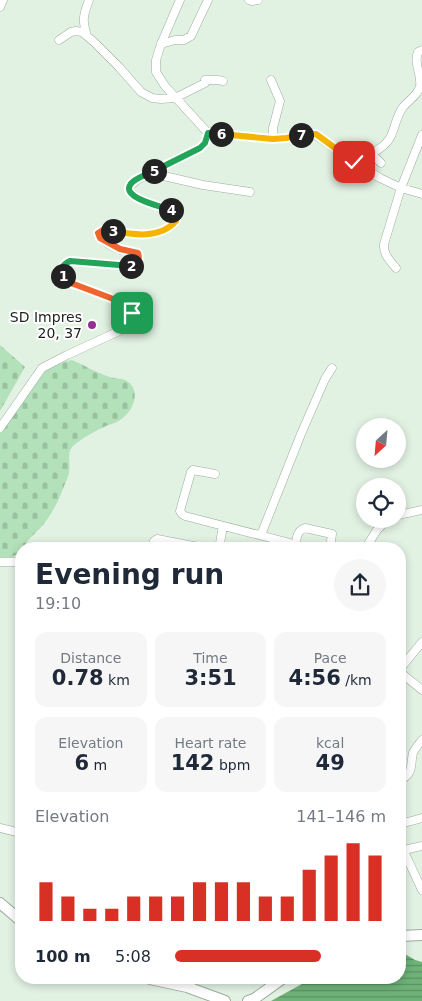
<!DOCTYPE html>
<html lang="en">
<head>
<meta charset="utf-8">
<style>
  :root { --surface:#fff; --page:#f6f6f7; --text:#1f2937; --muted:#747a83; --accent:#d93025 }
  body { margin:0; font-family:"DejaVu Sans",sans-serif; background:var(--page); color:var(--text); height:100vh; display:flex; flex-direction:column; font-size:19px; white-space:nowrap }
  * { box-sizing:border-box; margin:0 }
  p { font-size:16px; color:var(--muted) }
  .icon { flex:none; width:28px; height:28px; fill:none; stroke:currentColor; stroke-width:2; stroke-linecap:round; stroke-linejoin:round }
  .map { position:relative; flex:1; overflow:hidden }
  .side { position:absolute; left:15px; top:542px; width:391px; height:442px; display:flex; flex-direction:column; background:var(--surface); border-radius:20px; box-shadow:0 2px 8px #0003 }
  .side>* { flex:none }
  .needle { width:32px; rotate:206deg }
  .fabs { position:absolute; left:356px; top:418px; display:grid; gap:10px }
  .fabs a { display:grid; place-items:center; width:50px; height:50px; border-radius:50%; background:var(--surface); box-shadow:0 2px 8px #0003; font-size:25px }
  .pin { position:absolute; display:grid; place-items:center; width:42px; height:42px; color:#fff; margin:-21px; border-radius:10px; box-shadow:0 2px 8px #0006 }
  .km { position:absolute; width:25px; height:25px; margin:-12px; border-radius:50%; background:#222; color:#fff; font-size:14px; line-height:25px; text-align:center }
  .round { display:grid; place-items:center; flex:none; width:52px; height:52px; border-radius:26px; background:var(--page) }
  .summary { display:flex; align-items:center; justify-content:space-between; height:85px; padding:0 20px }
  h1 { font-size:28px; font-weight:700; line-height:38px }
  .metrics { display:grid; grid-template-columns:repeat(3,1fr); gap:8px; height:85px; padding:5px 20px }
  .metrics div { display:grid; align-content:center; border-radius:12px; background:var(--page); text-align:center }
  .metrics b { font-size:21px; font-weight:700 }
  .metrics small { font-size:14px; font-weight:400 }
  .metrics p { font-size:14px }
  .chart { height:140px; padding:10px 20px }
  .chart p { display:flex; justify-content:space-between }
  .chart svg { width:100%; height:90px; margin-top:5px; stroke:var(--accent); stroke-width:6 }
  ul { padding:0 20px; list-style:none; font-size:16px }
  li { display:grid; grid-template-columns:80px 60px 1fr; align-items:center; height:38px }
  li i { height:12px; border-radius:6px; background:var(--accent) }
  .map>svg:first-child { display:block }
  .cemetery { fill:url(#cemetery-stones) }
  .water { fill:url(#water-rules) }
  .lines { fill:none; stroke-linecap:round; stroke-linejoin:round }
  .minor-casing { stroke:#9ead9f; stroke-width:9 }
  .major-casing { stroke:#9ead9f; stroke-width:12 }
  .minor { stroke:#fff; stroke-width:8 }
  .major { stroke:#fff; stroke-width:10 }
  .split-1-casing { stroke:#fff; stroke-width:10 }
  .split-2-casing { stroke:#fff; stroke-width:10 }
  .split-3-casing { stroke:#fff; stroke-width:10 }
  .split-4-casing { stroke:#fff; stroke-width:10 }
  .split-5-casing { stroke:#fff; stroke-width:10 }
  .split-6-casing { stroke:#fff; stroke-width:10 }
  .split-7-casing { stroke:#fff; stroke-width:10 }
  .split-8-casing { stroke:#fff; stroke-width:10 }
  .split-1 { stroke:#f0652b; stroke-width:6 }
  .split-2 { stroke:#22a559; stroke-width:6 }
  .split-3 { stroke:#f0652b; stroke-width:6 }
  .split-4 { stroke:#f5b400; stroke-width:6 }
  .split-5 { stroke:#22a559; stroke-width:6 }
  .split-6 { stroke:#22a559; stroke-width:6 }
  .split-7 { stroke:#f5b400; stroke-width:6 }
  .split-8 { stroke:#f5b400; stroke-width:6 }
  .poi-dot { fill:#952f94; stroke:#fff; stroke-width:2 }
  .labels { text-anchor:middle; stroke-width:4; stroke-linejoin:round; paint-order:stroke }
  .poi-label { font-size:14px; fill:#1b211c; stroke:#fff; text-anchor:end }
</style>
</head>
<body>
<div class="map">
<svg width="422" height="1001" viewBox="0 0 422 1001">
  <defs>
    <pattern id="cemetery-stones" width="16" height="16" patternUnits="userSpaceOnUse" patternTransform="scale(1.25)"><rect width="16" height="16" fill="#b3e1b9"/><path d="M2 7V4a2 2 0 0 1 4 0v3zM10 15v-3a2 2 0 0 1 4 0v3z" fill="#99c19e"/></pattern>
    <pattern id="water-rules" width="6" height="5" patternUnits="userSpaceOnUse" patternTransform="scale(1.25)"><rect width="6" height="5" fill="#6eb278"/><path d="M0 2.5h6" fill="none" stroke="#5a9062"/></pattern>
  </defs>
  <rect width="100%" height="100%" fill="#e1f1e2"/>
  <path class="cemetery" d="M0 345 25 367 0 411Z
    M72 360C84 365 95 372 107 376 113 379 120 378 125 380 143 389 133 412 120 420 116 423 110 424 106 426 95 431 82 438 73 446 66 453 71 463 69 472 69 476 66 481 64 486 59 500 52 514 42 526 35 534 27 539 23 549H21L20 553 12 557H0V433L46 370 64 362Z"/>
  <path class="water" d="M400 951 415 960 422 962V1001H271L311 979H400Z"/>
  <g class="lines">
    <defs>
      <path id="minor" d="M249 0 252 1 258 0
        M0 7 3 0
        M87 36C82 20 83 16 89 0
        M59 40 71 32 76 31 82 32 94 42 119 67 141 92 152 98 161 99 175 98 205 83 208 80
        M161 44 175 40H184L191 36 208 0
        M205 80H218L223 81
        M271 80 280 101 273 128V139
        M208 133 273 139 286 138 307 134 316 135 354 162 380 178 401 188 422 194
        M371 153 381 163
        M354 162C367 155 384 150 391 136 395 127 397 115 403 107 409 100 418 95 420 86 422 74 413 63 418 52L422 50
        M151 173 203 185 250 192
        M396 268C390 261 383 254 384 244L401 188 422 135
        M0 428 42 368 67 355 128 327C134 320 134 313 128 306 121 302 114 299 106 296 95 292 39 277 70 261L134 266C138 263 140 258 138 253 132 251 127 251 121 250 113 247 101 241 98 233L103 230C127 233 158 242 176 221V214L175 212C162 205 132 203 129 187L137 180 200 148 205 143 208 133 165 86 156 72V60L161 44 180 0
        M215 474 193 470 191 472 180 511 182 514 185 516 290 543 296 549
        M398 515 422 510
        M261 535 301 434 325 379 332 368
        M295 547C297 539 296 531 305 528L332 534 330 549
        M152 549 154 541 157 539 209 549
        M219 549 223 526
        M365 549 377 530 388 519
        M0 562H18
        M400 669 422 642
        M400 672 422 690
        M400 780C414 774 410 765 413 753 415 748 419 744 422 740
        M400 824 422 818
        M0 828 21 833
        M400 843 422 890
        M404 850 422 846
        M187 987 194 979"/>
      <path id="major" d="M0 903 21 921
        M400 936 422 935
        M150 979 187 987 225 1001
        M248 1001 254 999 282 979"/>
    </defs>
    <use href="#minor" class="minor-casing"/>
    <use href="#major" class="major-casing"/>
    <use href="#minor" class="minor"/>
    <use href="#major" class="major"/>
  </g>
  <g class="lines">
    <defs>
      <path id="split-1" d="M63 276 71 283 124 303 128 306 132 313"/>
      <path id="split-2" d="M63 276C59 268 64 264 70 261L131 266"/>
      <path id="split-3" d="M113 231 103 230 98 233 100 238 120 249 138 253C140 258 138 263 134 266H131"/>
      <path id="split-4" d="M113 231C134 235 160 239 176 221V214L171 210"/>
      <path id="split-5" d="M154 171C147 175 134 178 130 185 122 198 163 207 171 210"/>
      <path id="split-6" d="M154 171 200 148 205 143 208 133 221 134"/>
      <path id="split-7" d="M221 134 273 139 286 138 301 135"/>
      <path id="split-8" d="M301 135 316 134 354 162"/>
    </defs>
    <use href="#split-1" class="split-1-casing"/>
    <use href="#split-2" class="split-2-casing"/>
    <use href="#split-3" class="split-3-casing"/>
    <use href="#split-4" class="split-4-casing"/>
    <use href="#split-5" class="split-5-casing"/>
    <use href="#split-6" class="split-6-casing"/>
    <use href="#split-7" class="split-7-casing"/>
    <use href="#split-8" class="split-8-casing"/>
    <use href="#split-1" class="split-1"/>
    <use href="#split-2" class="split-2"/>
    <use href="#split-3" class="split-3"/>
    <use href="#split-4" class="split-4"/>
    <use href="#split-5" class="split-5"/>
    <use href="#split-6" class="split-6"/>
    <use href="#split-7" class="split-7"/>
    <use href="#split-8" class="split-8"/>
  </g>
  <circle class="poi-dot" cx="92" cy="325" r="5"/>
  <g class="labels">
    <g class="poi-label">
      <text x="82" y="322">SD Impres<tspan x="82" dy="16">20, 37</tspan></text>
    </g>
  </g>
</svg>
<div class="fabs">
<a><svg class="needle" viewBox="-14 -14 28 28"><path d="M0-13l5 13h-10z" fill="#e53935"/><path d="M0 13l5-13h-10z" fill="#747a83"/></svg></a>
<a><svg class="icon" aria-label="locate" viewBox="0 0 24 24"><circle cx="12" cy="12" r="6"/><path d="M12 2v4M12 18v4M2 12h4M18 12h4"/></svg></a>
</div>
<div class="pin" style="left:132px;top:313px;background:#1e9e55"><svg class="icon" aria-label="arrive" viewBox="0 0 24 24"><path d="M6 21V4h12l-3 4 3 4H6"/></svg></div>
<div class="pin" style="left:354px;top:162px;background:#d93025"><svg class="icon" aria-label="check" viewBox="0 0 24 24"><path d="M5 12l5 5 9-10"/></svg></div>
<b class="km" style="left:63px;top:276px">1</b>
<b class="km" style="left:131px;top:266px">2</b>
<b class="km" style="left:113px;top:231px">3</b>
<b class="km" style="left:171px;top:210px">4</b>
<b class="km" style="left:154px;top:171px">5</b>
<b class="km" style="left:221px;top:134px">6</b>
<b class="km" style="left:301px;top:135px">7</b>
<section class="side">
<div class="summary"><div><h1>Evening run</h1><p>19:10</p></div><a class="round"><svg class="icon" aria-label="share" viewBox="0 0 24 24"><path d="M12 15V3M7 8l5-5 5 5M5 13v7h14v-7"/></svg></a></div>
<div class="metrics">
<div><p>Distance</p><b>0.78<small> km</small></b></div>
<div><p>Time</p><b>3:51</b></div>
<div><p>Pace</p><b>4:56<small> /km</small></b></div>
</div>
<div class="metrics">
<div><p>Elevation</p><b>6<small> m</small></b></div>
<div><p>Heart rate</p><b>142<small> bpm</small></b></div>
<div><p>kcal</p><b>49</b></div>
</div>
<div class="chart"><p><span>Elevation</span>141–146 m</p>
<svg viewBox="0 0 160 44" preserveAspectRatio="none"><path d="M5 44V25M15 44V32M25 44V38M35 44V38M45 44V32M55 44V32M65 44V32M75 44V25M85 44V25M95 44V25M105 44V32M115 44V32M125 44V19M135 44V12M145 44V6M155 44V12"/></svg>
</div>
<ul>
<li><b>100 m</b>5:08<i style="width:69%"></i></li>
</ul>
</section>
</div>
</body>
</html>
